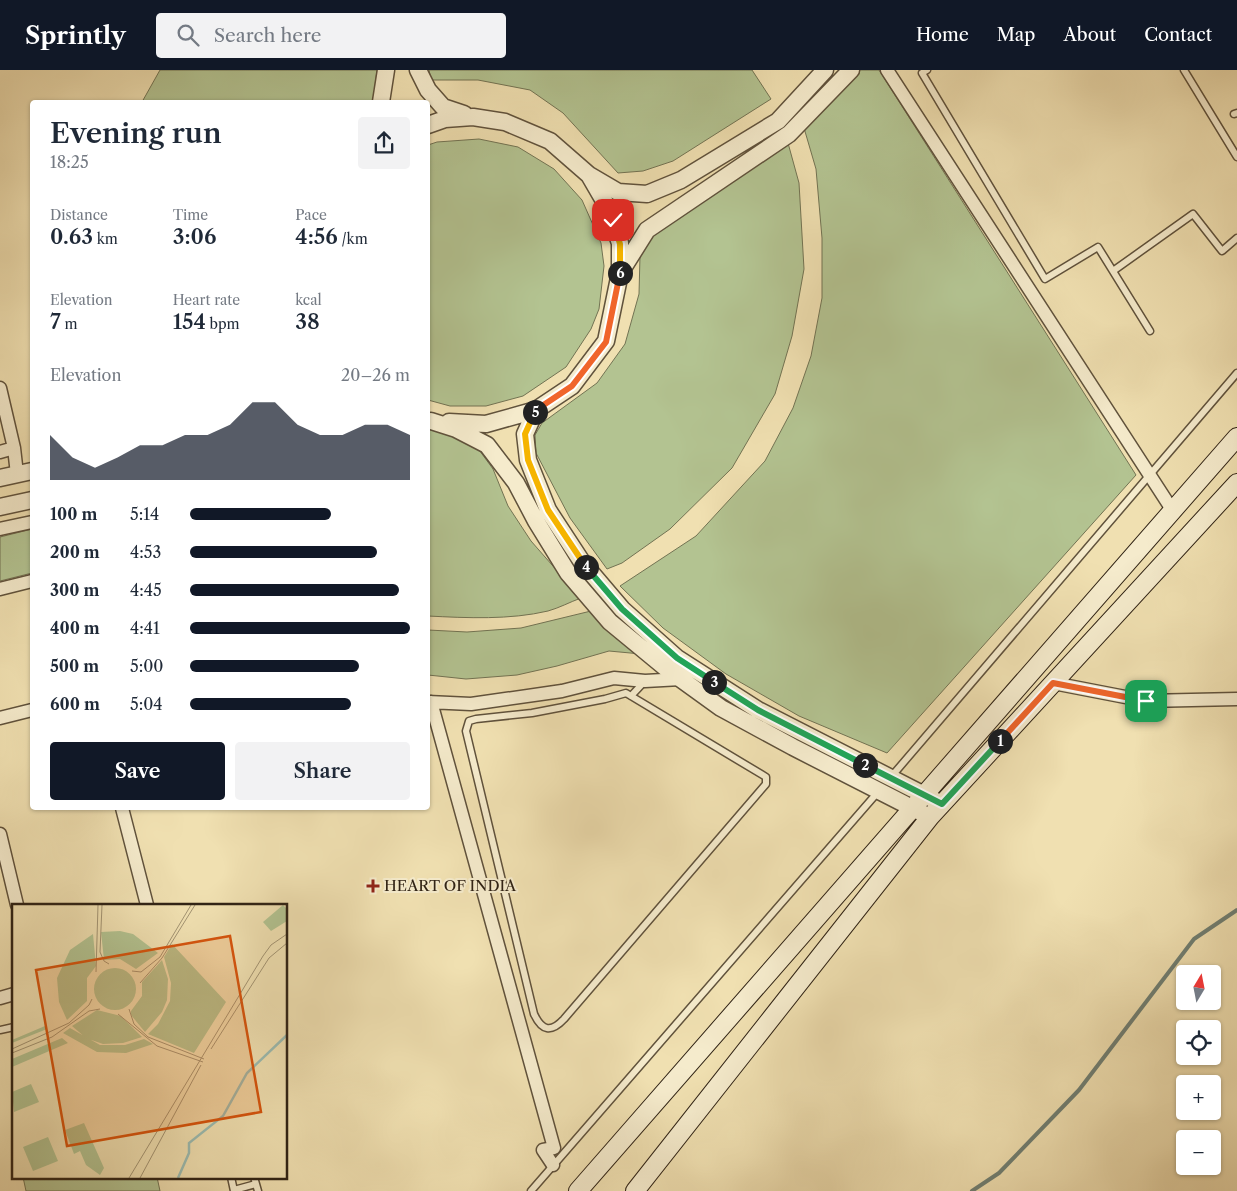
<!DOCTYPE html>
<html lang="en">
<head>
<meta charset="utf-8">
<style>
  :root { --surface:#fff; --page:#f2f2f3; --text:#1f2937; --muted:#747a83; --accent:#111827 }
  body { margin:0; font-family:"Libre Caslon Text",serif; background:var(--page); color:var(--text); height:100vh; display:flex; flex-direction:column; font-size:19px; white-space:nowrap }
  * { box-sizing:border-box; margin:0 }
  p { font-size:16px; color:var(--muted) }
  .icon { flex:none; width:28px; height:28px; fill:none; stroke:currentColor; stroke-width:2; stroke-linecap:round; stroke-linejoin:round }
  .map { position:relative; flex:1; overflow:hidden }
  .drawer { position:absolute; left:30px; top:30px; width:400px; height:710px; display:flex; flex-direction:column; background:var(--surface); border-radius:5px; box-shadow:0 1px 4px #0004 }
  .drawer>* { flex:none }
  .needle { width:32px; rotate:10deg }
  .fabs { position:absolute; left:1176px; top:895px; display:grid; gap:10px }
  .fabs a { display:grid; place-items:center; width:45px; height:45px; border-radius:5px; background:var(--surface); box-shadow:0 1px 4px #0004; font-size:25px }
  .pin { position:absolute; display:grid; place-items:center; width:42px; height:42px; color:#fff; margin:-21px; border-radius:10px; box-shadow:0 2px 8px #0006 }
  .km { position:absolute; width:25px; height:25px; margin:-12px; border-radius:50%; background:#222; color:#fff; font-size:14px; line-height:25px; text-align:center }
  .round { display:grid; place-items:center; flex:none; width:52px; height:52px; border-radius:5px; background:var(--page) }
  .head { display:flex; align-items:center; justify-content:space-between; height:85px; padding:0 20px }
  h1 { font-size:28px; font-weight:600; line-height:38px }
  .stats { display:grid; grid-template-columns:repeat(3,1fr); gap:8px; height:85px; padding:5px 20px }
  .stats div { display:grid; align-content:center }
  .stats b { font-size:21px; font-weight:600 }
  .stats small { font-size:14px; font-weight:400 }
  .stats p { font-size:14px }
  .chart { height:140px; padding:10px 20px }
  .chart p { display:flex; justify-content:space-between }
  .chart svg { width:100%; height:90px; margin-top:5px; fill:var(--accent); opacity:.7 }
  .cta { display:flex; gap:10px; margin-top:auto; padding:10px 20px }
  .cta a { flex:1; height:58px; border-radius:5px; background:var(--accent); color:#fff; font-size:20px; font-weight:600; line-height:58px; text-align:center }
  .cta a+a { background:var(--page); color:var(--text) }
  ul { padding:0 20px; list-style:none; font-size:16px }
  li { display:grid; grid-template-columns:80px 60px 1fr; align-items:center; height:38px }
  li i { height:12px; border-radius:6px; background:var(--accent) }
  header { display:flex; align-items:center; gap:30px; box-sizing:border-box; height:70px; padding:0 25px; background:var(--accent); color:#fff }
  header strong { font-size:24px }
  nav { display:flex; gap:28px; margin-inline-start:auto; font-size:18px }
  .search { width:350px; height:45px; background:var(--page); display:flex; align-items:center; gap:12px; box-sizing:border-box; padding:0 18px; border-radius:5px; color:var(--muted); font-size:19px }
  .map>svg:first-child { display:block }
  .green { fill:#b3c391; stroke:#727353 }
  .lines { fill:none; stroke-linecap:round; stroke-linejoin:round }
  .stream { stroke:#707f73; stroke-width:4 }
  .service-casing { stroke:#60523c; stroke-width:9 }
  .minor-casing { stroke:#60523c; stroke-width:15 }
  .tertiary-casing { stroke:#60523c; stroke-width:19 }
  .secondary-casing { stroke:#302315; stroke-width:20 }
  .service { stroke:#f5ebcc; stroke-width:6 }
  .minor { stroke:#f5ebcc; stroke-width:12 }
  .tertiary { stroke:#f5ebcc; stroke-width:16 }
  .secondary { stroke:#f5ebcc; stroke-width:18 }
  .split-1-casing { stroke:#fff; stroke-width:10 }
  .split-2-casing { stroke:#fff; stroke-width:10 }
  .split-3-casing { stroke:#fff; stroke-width:10 }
  .split-4-casing { stroke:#fff; stroke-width:10 }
  .split-5-casing { stroke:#fff; stroke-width:10 }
  .split-6-casing { stroke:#fff; stroke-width:10 }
  .split-7-casing { stroke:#fff; stroke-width:10 }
  .split-1 { stroke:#f0652b; stroke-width:6 }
  .split-2 { stroke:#22a559; stroke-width:6 }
  .split-3 { stroke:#22a559; stroke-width:6 }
  .split-4 { stroke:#22a559; stroke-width:6 }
  .split-5 { stroke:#f5b400; stroke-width:6 }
  .split-6 { stroke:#f0652b; stroke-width:6 }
  .split-7 { stroke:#f5b400; stroke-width:6 }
  .poi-dot { fill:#8f2418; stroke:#f5ebcc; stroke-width:2 }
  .labels { text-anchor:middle; stroke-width:4; stroke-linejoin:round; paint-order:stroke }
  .poi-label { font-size:15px; fill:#302315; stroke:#f5ebcc; text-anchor:start }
  .inset-river { fill:none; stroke:#9bbcb2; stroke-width:2.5 }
  .inset-road { fill:none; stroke:#a39473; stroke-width:1 }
  .view { fill:#d6540d; fill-opacity:0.15; stroke:#d6540d; stroke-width:2.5 }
  .inset-edge { fill:none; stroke:#302315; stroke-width:2.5 }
</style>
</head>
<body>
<header>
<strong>Sprintly</strong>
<div class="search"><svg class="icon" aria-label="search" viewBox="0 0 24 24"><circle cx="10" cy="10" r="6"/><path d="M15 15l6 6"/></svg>Search here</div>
<nav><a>Home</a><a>Map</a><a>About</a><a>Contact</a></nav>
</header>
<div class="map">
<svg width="1237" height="1121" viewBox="0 0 1237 1121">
  <rect width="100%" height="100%" fill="#f0e0b1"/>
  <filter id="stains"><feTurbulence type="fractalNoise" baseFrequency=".004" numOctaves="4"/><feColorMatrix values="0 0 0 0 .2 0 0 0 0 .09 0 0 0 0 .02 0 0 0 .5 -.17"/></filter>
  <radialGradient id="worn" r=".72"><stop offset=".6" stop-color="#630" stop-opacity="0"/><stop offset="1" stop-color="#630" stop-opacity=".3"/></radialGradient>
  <path class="green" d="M160 0H377L373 32H142Z
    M429 0H752L771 29 673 91 643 101 618 103 563 43 530 20 478 10H431Z
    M860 0H879L1136 405 887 683 799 646 726 604 663 558 620 516 696 466 765 391 793 338 811 286 822 228V168L816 99 804 58Z
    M479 69 518 77 554 99 582 130 601 173 604 196 599 239 591 259 566 297 523 326 486 336H450L428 330V75L437 72Z
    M788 73 799 113 804 199 792 266 775 324 732 398 670 459 622 493 607 499 570 448 536 383 535 365 542 353 597 313 625 274 639 224 640 186 651 166Z
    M428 358 474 373 493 399 508 436 531 471 581 528C570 532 559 538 548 541 510 550 467 548 428 546Z
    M32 459V503L0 511V467Z
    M591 541 641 584 609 581 557 596 517 605 466 609 428 605V560L467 562 521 558Z
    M23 1107H157L160 1121H26Z"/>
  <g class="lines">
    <path class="stream" d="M972 1121 999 1103 1079 1020 1194 869 1237 840"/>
    <defs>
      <path id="service" d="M927 0 922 3 1045 209 1098 177 1150 261
        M1184 0 1237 87
        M1234 44 1237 43
        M1113 201 1193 144 1222 181 1237 168
        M626 623 766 707V714L564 949C551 963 542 961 534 944L466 661 469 651 476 649 532 643 605 629Z
        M631 626 645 611
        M891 707 1237 303
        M0 960 14 957
        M231 1107 234 1121
        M254 1107 258 1121
        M234 1120 256 1114
        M531 1121 878 722"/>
      <path id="minor" d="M887 0 1173 441
        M0 318 14 378 17 404
        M0 382 14 378
        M0 459 32 452
        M0 519 32 511
        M1053 613 1146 631 1237 629
        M428 632 471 634 562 621 614 608 645 611 681 609
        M431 632 554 1078 543 1080 553 1095
        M0 648 32 640
        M122 738 147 835
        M0 764 17 835
        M0 928 14 924"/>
      <path id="tertiary" d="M418 0 428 20 443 37 464 44
        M381 32 386 0
        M428 55 445 49 473 47 505 52 550 71 589 105 607 136 620 173V203L606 271 572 316 536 340 486 354 449 352
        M589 105 618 122 647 124 681 110 778 51 825 0
        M620 203 647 160 789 64 851 0
        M536 340 525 364 528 390 548 440 582 492 622 539 677 588 758 640 936 731
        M431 351 456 359 487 375 516 413 536 451 568 503 610 552 667 599 721 638 793 677 930 747
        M0 408 32 401
        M0 437 32 430"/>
      <path id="secondary" d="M578 1121 1237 367
        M635 1121 930 747 1237 413"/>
    </defs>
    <use href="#service" class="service-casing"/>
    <use href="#minor" class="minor-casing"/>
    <use href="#tertiary" class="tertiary-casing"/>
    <use href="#secondary" class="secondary-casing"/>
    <use href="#service" class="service"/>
    <use href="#minor" class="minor"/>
    <use href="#tertiary" class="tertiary"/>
    <use href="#secondary" class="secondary"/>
  </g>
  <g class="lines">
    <defs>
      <path id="split-1" d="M1000 671 1053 613 1146 631"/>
      <path id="split-2" d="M865 695 942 734 1000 671"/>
      <path id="split-3" d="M714 612 758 640 865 695"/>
      <path id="split-4" d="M586 497 622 539 677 588 714 612"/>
      <path id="split-5" d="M535 342 525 364 528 390 548 440 586 497"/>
      <path id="split-6" d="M535 342 536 340 572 316 606 272 620 203"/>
      <path id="split-7" d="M613 150 620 174V203"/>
    </defs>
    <use href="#split-1" class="split-1-casing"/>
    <use href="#split-2" class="split-2-casing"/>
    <use href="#split-3" class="split-3-casing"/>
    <use href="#split-4" class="split-4-casing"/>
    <use href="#split-5" class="split-5-casing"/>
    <use href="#split-6" class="split-6-casing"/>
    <use href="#split-7" class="split-7-casing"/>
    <use href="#split-1" class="split-1"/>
    <use href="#split-2" class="split-2"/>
    <use href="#split-3" class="split-3"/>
    <use href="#split-4" class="split-4"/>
    <use href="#split-5" class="split-5"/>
    <use href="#split-6" class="split-6"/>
    <use href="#split-7" class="split-7"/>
  </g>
  <path class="poi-dot" d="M370.5 808.5h5v5h5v5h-5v5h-5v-5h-5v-5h5z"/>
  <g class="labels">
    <g class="poi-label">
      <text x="384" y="821">HEART OF INDIA</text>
    </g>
  </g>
  <g transform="translate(12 834)">
    <rect width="275" height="275" fill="#f0e0b1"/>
    <path d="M271 1 275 5V17L259 27 251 18ZM108 27 121 30 146 49 124 65 108 55 92 56 89 28ZM81 30 84 62 75 74V97L55 116 47 98 45 74 58 46ZM160 40 214 98 182 149 136 130 146 120 158 97 159 79 152 53ZM150 56 156 75 155 96 150 108 133 128 119 111V107L130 92V78ZM82 85a21 21 0 1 1 42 0a21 21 0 1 1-42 0ZM85 106 109 112 130 133 111 139 91 140 74 134 60 122ZM33 122 35 125 0 139V136ZM58 124 88 141H113L132 135 141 140 114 149 85 148 51 129ZM50 134 56 139 0 163V155ZM19 180 27 198 2 208 0 188ZM72 219 92 264 88 271 74 261 68 247 62 250 53 226ZM36 233 46 257 21 267 11 243Z" fill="#b3c391"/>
    <path class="inset-river" d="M166 274 177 249V239L211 212 235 169 275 131"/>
    <path class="inset-road" d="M90 1 88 48 92 57 97 60M120 67 129 68 148 53 179 1M84 68 86 1M128 79 150 54 183 1M117 105 122 120 136 133 192 155M106 110 145 142 191 158M0 145 57 119 77 101 80 95M199 145 257 54 275 39M0 149 40 133 77 107 88 105M117 274 251 52 259 41 275 30M128 274 189 161"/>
    <path class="view" d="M218 32 249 208 55 242 24 66Z"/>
    <rect width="275" height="275" class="inset-edge"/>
  </g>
  <rect width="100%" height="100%" filter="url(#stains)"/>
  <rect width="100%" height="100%" fill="url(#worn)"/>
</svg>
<div class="fabs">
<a><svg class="needle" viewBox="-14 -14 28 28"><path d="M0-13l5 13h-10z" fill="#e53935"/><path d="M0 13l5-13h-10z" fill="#747a83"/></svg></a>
<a><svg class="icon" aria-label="locate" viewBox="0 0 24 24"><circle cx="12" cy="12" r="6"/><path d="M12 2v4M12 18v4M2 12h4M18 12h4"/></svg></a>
<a>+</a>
<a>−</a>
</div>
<div class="pin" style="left:1146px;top:631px;background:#1e9e55"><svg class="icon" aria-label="arrive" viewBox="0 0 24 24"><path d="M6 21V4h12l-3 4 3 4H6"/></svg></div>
<div class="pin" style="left:613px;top:150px;background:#d93025"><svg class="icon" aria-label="check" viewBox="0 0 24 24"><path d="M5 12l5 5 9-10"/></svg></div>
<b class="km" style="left:1000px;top:671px">1</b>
<b class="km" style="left:865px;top:695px">2</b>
<b class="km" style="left:714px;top:612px">3</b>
<b class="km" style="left:586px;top:497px">4</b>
<b class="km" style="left:535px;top:342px">5</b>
<b class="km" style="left:620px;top:203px">6</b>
<section class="drawer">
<div class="head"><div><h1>Evening run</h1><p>18:25</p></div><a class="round"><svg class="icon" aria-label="share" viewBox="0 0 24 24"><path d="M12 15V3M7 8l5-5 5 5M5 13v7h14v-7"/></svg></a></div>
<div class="stats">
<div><p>Distance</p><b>0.63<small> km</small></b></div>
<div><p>Time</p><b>3:06</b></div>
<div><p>Pace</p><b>4:56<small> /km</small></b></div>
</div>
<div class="stats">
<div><p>Elevation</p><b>7<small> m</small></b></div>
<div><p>Heart rate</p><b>154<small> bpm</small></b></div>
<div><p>kcal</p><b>38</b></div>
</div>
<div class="chart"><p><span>Elevation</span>20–26 m</p>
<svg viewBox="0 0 160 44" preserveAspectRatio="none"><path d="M0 44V22L10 33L20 38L30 33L40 27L50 27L60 22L70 22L80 17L90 6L100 6L110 17L120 22L130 22L140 17L150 17L160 22V44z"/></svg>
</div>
<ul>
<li><b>100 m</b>5:14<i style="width:64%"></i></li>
<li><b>200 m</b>4:53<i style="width:85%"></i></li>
<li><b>300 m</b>4:45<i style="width:95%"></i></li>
<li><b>400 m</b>4:41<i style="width:100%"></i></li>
<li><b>500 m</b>5:00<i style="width:77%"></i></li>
<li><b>600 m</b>5:04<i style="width:73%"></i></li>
</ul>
<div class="cta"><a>Save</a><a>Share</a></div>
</section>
</div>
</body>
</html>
